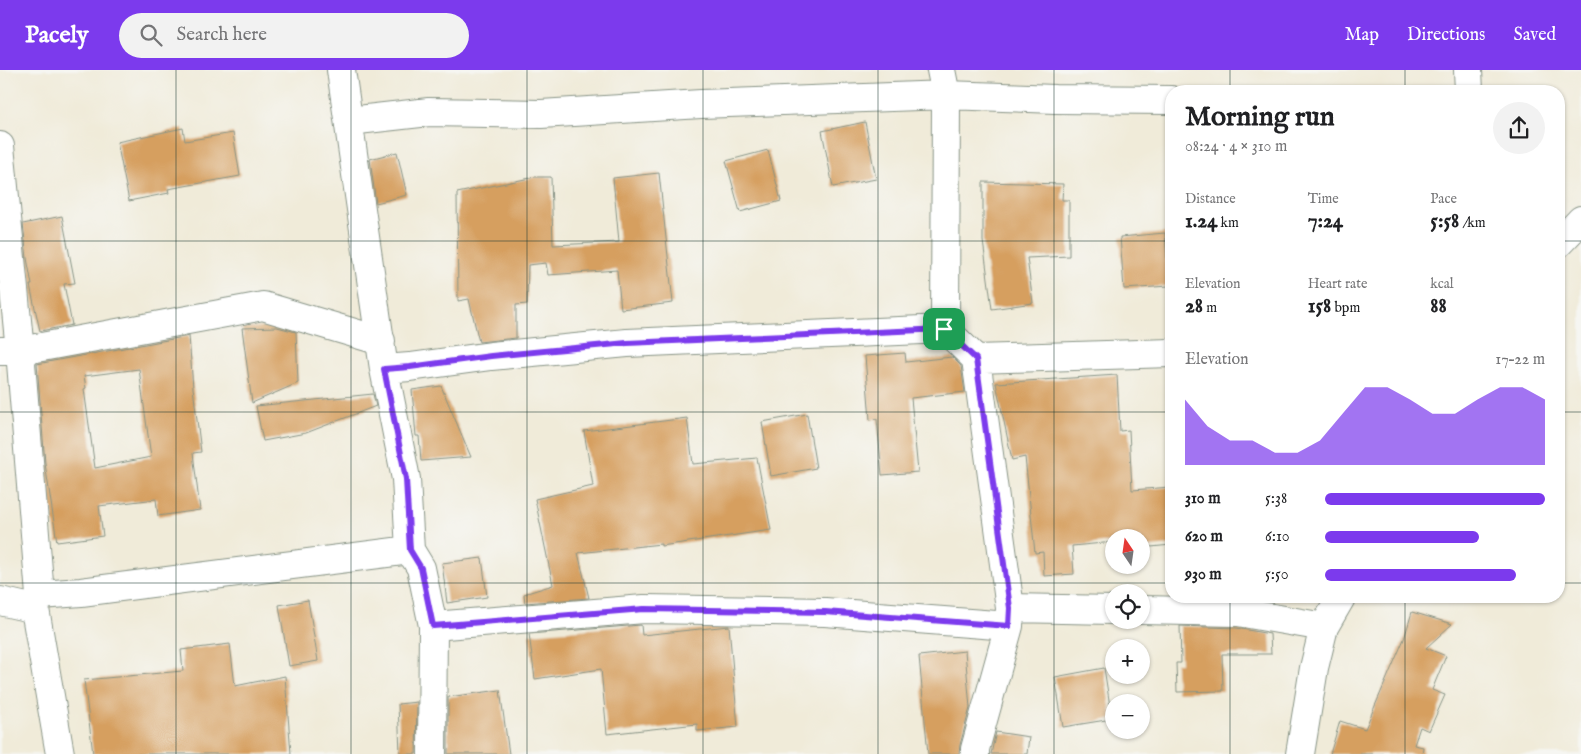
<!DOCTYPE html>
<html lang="en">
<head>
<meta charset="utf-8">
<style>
  :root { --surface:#fff; --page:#f2f2f2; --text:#202124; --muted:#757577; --accent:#7c3aed }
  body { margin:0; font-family:"IM FELL English",serif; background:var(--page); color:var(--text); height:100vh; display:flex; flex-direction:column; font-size:19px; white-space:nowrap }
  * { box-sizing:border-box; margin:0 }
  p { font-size:16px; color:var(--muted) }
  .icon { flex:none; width:28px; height:28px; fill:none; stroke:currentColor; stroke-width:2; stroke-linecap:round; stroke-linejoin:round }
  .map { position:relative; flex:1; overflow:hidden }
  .details { position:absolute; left:1165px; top:15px; width:400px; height:518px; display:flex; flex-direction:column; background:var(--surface); border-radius:20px; box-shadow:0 1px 4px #0004 }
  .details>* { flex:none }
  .needle { width:32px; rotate:347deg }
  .tools { position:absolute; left:1105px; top:459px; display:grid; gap:10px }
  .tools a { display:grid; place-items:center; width:45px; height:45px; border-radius:50%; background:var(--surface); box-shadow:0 1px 4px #0004; font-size:25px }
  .pin { position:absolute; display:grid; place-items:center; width:42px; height:42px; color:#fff; margin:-21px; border-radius:10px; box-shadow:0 2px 8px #0006 }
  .round { display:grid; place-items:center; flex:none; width:52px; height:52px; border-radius:26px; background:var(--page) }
  .summary { display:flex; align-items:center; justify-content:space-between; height:85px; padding:0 20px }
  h1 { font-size:28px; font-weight:800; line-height:38px }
  .metrics { display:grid; grid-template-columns:repeat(3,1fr); gap:8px; height:85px; padding:5px 20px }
  .metrics div { display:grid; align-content:center }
  .metrics b { font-size:21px; font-weight:800 }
  .metrics small { font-size:14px; font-weight:400 }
  .metrics p { font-size:14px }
  .chart { height:140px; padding:10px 20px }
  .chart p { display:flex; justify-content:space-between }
  .chart svg { width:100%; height:90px; margin-top:5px; fill:var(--accent); opacity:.7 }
  ul { padding:0 20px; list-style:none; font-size:16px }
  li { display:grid; grid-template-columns:80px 60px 1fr; align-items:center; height:38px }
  li i { height:12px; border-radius:6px; background:var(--accent) }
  header { display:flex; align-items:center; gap:30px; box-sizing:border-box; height:70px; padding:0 25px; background:var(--accent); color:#fff }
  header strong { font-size:24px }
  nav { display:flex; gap:28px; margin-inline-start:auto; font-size:18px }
  .search { width:350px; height:45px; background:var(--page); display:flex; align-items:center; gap:12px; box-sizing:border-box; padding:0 18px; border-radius:28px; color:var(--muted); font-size:19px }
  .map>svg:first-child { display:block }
  .building { fill:#d69f5e; fill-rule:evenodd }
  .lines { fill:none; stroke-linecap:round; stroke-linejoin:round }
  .minor-casing { stroke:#889486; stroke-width:30 }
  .minor { stroke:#fff; stroke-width:28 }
  .route-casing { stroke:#fff; stroke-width:10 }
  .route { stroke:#7c3aed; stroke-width:6 }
  .grid { fill:none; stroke:#1f3d34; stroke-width:1; stroke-opacity:0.55 }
</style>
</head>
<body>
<header>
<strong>Pacely</strong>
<div class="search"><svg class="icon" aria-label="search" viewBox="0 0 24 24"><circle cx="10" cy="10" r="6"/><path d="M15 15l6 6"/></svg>Search here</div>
<nav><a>Map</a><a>Directions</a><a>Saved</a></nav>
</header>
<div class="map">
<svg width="1581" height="684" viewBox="0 0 1581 684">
  <rect width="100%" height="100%" fill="#f6f6f2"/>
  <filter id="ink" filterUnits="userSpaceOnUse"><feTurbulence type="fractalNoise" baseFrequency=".02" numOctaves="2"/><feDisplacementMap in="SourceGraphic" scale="10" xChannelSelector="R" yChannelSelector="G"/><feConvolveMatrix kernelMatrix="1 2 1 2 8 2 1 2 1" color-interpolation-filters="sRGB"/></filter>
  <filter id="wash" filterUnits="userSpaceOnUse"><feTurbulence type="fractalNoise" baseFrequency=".0096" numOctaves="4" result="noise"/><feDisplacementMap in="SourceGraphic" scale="20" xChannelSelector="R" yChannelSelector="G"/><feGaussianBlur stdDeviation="1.12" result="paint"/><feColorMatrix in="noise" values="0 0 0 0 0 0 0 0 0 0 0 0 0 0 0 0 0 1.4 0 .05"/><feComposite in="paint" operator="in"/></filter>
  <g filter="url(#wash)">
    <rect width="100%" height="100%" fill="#f0ebd9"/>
    <g id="blocks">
      <path class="building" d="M865 52 876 109 833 117 822 61Z
        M183 58 185 71 233 63 240 106 168 119 169 123 129 131 117 72Z
        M768 80 781 131 740 142 726 91Z
        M397 82 407 125 376 133 370 89Z
        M659 103 673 233 621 239 617 200 548 205 546 193 528 195 527 234 516 235V268L479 272 469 229 458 231 457 123 535 107H551L553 175 619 172 613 108Z
        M983 112 1063 114 1062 130H1069V186L1027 188 1033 233 992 239 983 171Z
        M62 146 75 213 64 214 72 255 40 261 30 215H32L27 188 23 154Z
        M1165 163 1169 216 1124 219 1120 167Z
        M277 257 296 262 298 313 252 333 242 258Z
        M189 266 193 318 201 382 193 383 200 440 158 446 156 429 99 436 103 466 57 472 45 393 37 294ZM139 299 151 387 95 398 84 319 86 318 84 306Z
        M905 283 906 292 952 287 961 296 965 322 911 328 918 402 882 405 877 349 870 350 865 286Z
        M1117 305 1120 361 1129 360 1132 420 1171 417V475L1141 478V468H1114V472L1072 476 1074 504 1044 506 1043 482 1035 483 1025 387 1012 390 996 313Z
        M441 316 471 387 421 391 419 366H416L412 320Z
        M373 324 376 336 306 363 263 371 256 336Z
        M807 344 816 398 771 406 762 352Z
        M687 348 693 394 757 388 771 460 661 476V474L578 483 589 528 525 533 524 524 553 515 535 429 593 416 584 361Z
        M482 488 487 527 447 533 442 493Z
        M308 530 318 591 289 596 279 535Z
        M1412 542 1452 554 1426 578 1446 586 1432 620 1445 625 1429 661 1420 657 1414 675 1423 677 1422 684H1330L1340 651 1365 659 1404 569Z
        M641 555 642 565 729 556 738 657 697 661V654L607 664 601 599 535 609 529 564Z
        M1180 556 1236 558 1270 564 1271 584H1222L1223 621 1177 622 1176 593H1181Z
        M230 574 235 616 285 606 291 684H93L84 610 183 601 181 580Z
        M965 581 970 638 960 675 959 684H928L919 586Z
        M1104 598 1112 649 1063 657 1055 607Z
        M500 620 509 684H448V627Z
        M417 632 416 684H400L398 634Z
        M996 662 1029 667 1027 684H991Z"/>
    </g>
  </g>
  <g filter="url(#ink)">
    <use href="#blocks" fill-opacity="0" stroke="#889486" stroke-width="1"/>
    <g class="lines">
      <defs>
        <path id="minor" d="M341 0 384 299 406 409 410 480 421 498 433 556 432 684
          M941 0 946 25 945 259 976 289 1010 538 1009 556 975 679V684
          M1468 0 1469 21
          M349 51 429 42 541 44 701 34 946 25 1055 29 1171 30
          M0 76 20 281 40 525 35 539 60 684
          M1559 173 1581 150
          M0 281H20L263 236 381 271
          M976 289 1171 283
          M384 299 410 297 491 286 627 273 945 259
          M40 525 81 522 410 480
          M0 531 35 539
          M1010 538 1114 540
          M1141 540 1238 542 1324 557
          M433 556 644 539 825 542 1009 556
          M1300 684 1314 598 1324 557 1342 526"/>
      </defs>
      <use href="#minor" class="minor-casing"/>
      <use href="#minor" class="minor"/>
    </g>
  </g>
  <g class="lines" filter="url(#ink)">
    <defs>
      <path id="route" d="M944 259 976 289 1010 538 1009 556 825 542 644 539 433 556 421 498 410 480 406 409 384 299 410 297 491 286 627 273Z"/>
    </defs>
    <use href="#route" class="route-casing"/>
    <use href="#route" class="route"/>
  </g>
  <path class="grid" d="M176 0V684M351 0V684M527 0V684M703 0V684M878 0V684M1054 0V684M1230 0V21M1405 0V21M0 171H1171M1559 171H1581M0 342H1171M1559 342H1581M0 513H1171M1559 513H1581M1230 526V684M1405 526V684"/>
</svg>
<div class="tools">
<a><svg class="needle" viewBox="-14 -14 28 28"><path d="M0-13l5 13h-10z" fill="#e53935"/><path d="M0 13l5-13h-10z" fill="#757577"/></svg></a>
<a><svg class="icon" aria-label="locate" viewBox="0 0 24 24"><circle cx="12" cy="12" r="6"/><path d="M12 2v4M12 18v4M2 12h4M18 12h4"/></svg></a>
<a>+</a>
<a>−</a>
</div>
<div class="pin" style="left:944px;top:259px;background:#1e9e55"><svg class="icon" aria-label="arrive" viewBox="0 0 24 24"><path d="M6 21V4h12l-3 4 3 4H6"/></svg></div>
<section class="details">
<div class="summary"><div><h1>Morning run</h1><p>08:24 · 4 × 310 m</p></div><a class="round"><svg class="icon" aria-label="share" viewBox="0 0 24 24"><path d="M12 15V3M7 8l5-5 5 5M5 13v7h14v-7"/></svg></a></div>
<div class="metrics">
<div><p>Distance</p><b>1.24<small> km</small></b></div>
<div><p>Time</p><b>7:24</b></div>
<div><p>Pace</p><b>5:58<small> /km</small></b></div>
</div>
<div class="metrics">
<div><p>Elevation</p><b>28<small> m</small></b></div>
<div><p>Heart rate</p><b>158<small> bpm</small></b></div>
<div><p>kcal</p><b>88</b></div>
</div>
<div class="chart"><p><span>Elevation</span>17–22 m</p>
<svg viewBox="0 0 160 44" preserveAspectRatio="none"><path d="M0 44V12L10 25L20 32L30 32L40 38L50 38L60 32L70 19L80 6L90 6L100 12L110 19L120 19L130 12L140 6L150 6L160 12V44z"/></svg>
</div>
<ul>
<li><b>310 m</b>5:38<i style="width:100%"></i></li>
<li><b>620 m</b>6:10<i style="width:70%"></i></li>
<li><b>930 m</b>5:50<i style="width:87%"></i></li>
</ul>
</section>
</div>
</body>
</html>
